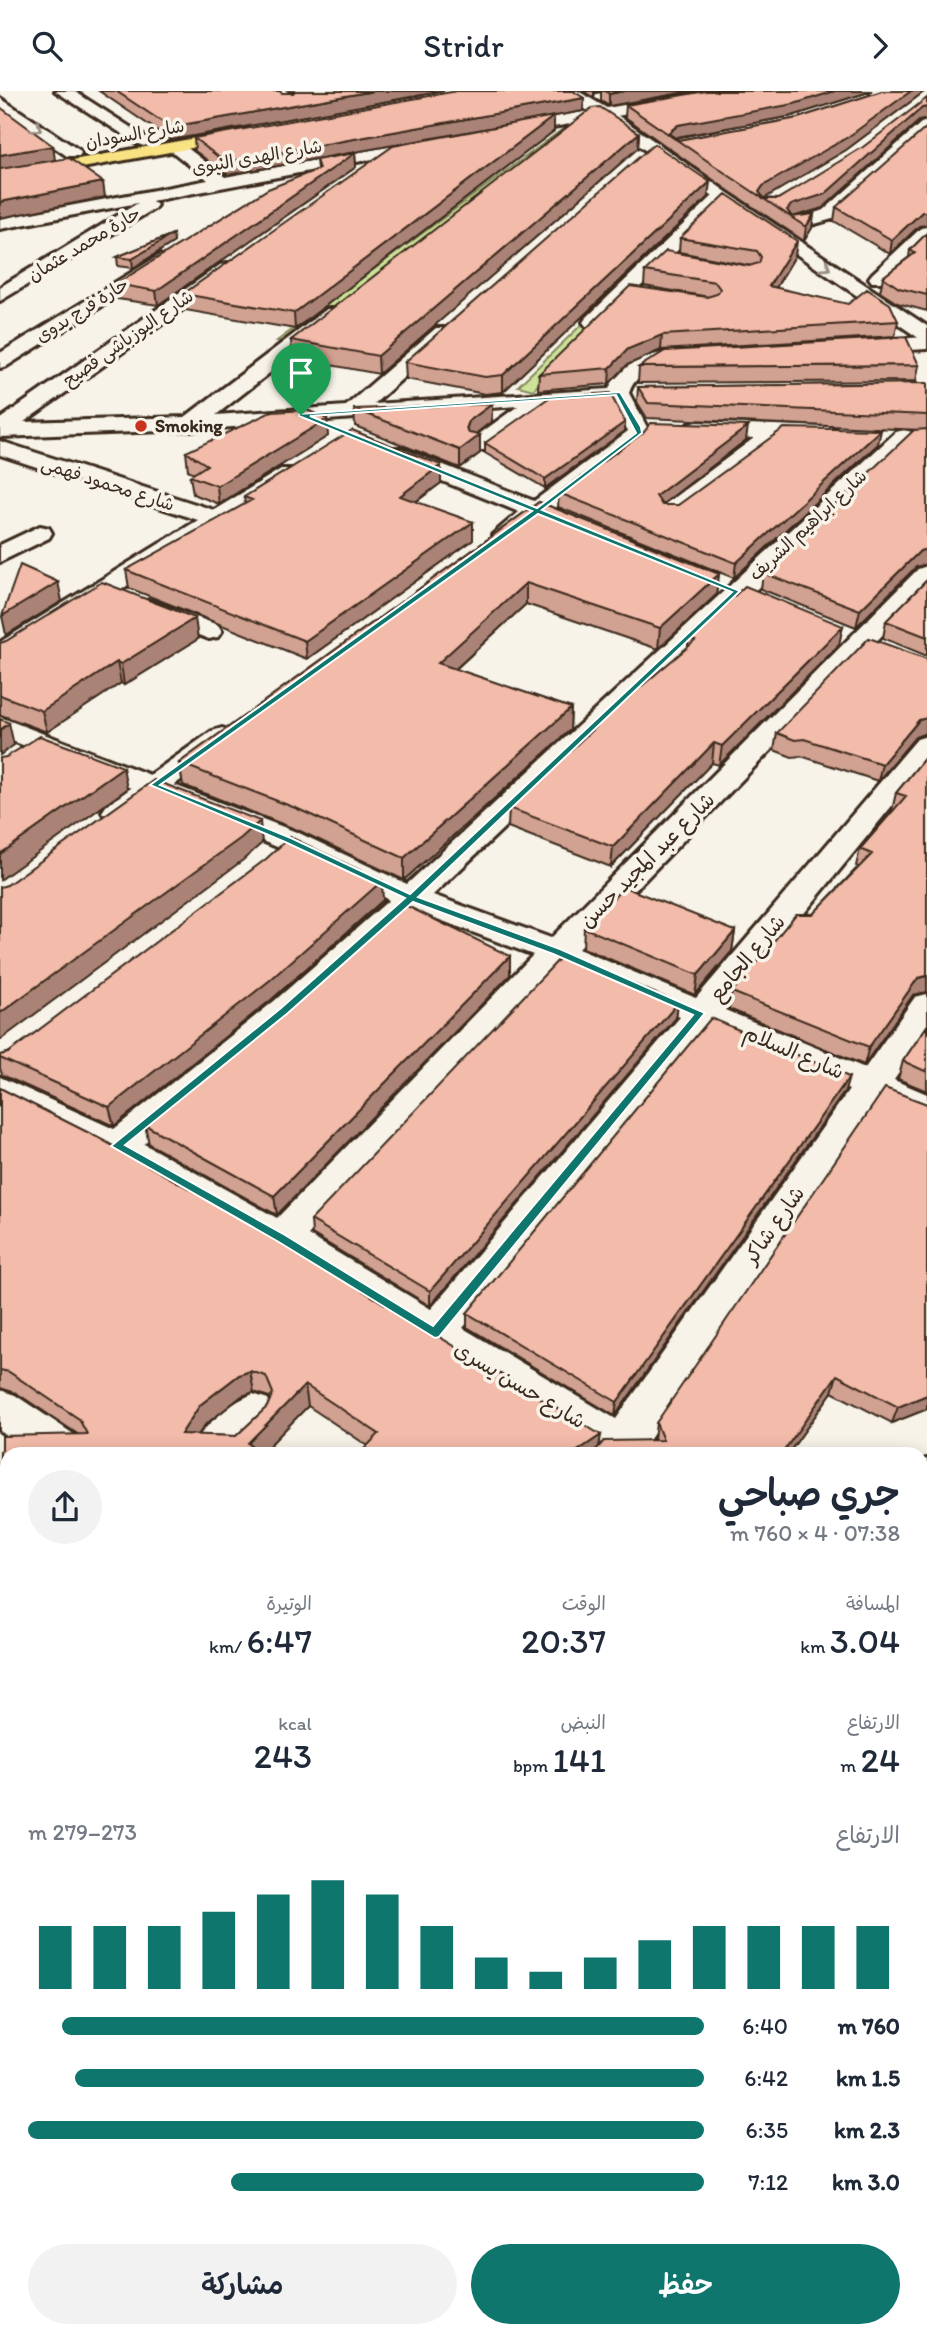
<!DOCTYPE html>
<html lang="ar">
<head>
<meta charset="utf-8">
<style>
  :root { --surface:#fff; --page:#f2f2f3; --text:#1f2937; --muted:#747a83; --accent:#0f766e }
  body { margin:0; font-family:Itim,"Playpen Sans Arabic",sans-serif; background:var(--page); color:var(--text); direction:rtl; height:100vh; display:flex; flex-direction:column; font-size:26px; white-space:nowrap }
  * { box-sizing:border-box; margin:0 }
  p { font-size:23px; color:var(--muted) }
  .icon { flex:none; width:38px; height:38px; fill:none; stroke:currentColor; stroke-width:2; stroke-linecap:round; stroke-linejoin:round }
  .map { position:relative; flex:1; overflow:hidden; direction:ltr }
  .drawer { position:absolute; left:0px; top:1356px; width:928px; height:891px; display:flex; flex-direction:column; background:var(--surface); border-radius:21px 21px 0 0; box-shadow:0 4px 18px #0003; direction:rtl }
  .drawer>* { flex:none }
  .pin { position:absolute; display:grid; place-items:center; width:60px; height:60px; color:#fff; margin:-72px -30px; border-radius:50% 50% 50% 0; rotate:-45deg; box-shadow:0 0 7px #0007 }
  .pin .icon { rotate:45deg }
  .round { display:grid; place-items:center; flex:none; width:74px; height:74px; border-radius:37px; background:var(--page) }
  .summary { display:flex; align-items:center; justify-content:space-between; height:119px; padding:0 28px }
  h1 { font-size:38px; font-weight:600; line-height:52px }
  .figures { display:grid; grid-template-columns:repeat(3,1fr); gap:10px; height:119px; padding:7px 28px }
  .figures div { display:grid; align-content:center }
  .figures b { font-size:35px; font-weight:600 }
  .figures small { font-size:19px; font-weight:400 }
  .figures p { font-size:19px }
  .chart { height:196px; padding:14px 28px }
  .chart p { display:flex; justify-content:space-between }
  .chart svg { width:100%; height:126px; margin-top:7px; stroke:var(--accent); stroke-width:6 }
  .action { display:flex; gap:14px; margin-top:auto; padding:14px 28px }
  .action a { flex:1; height:80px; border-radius:42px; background:var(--accent); color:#fff; font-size:28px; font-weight:600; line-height:80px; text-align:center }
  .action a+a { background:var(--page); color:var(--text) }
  ul { padding:0 28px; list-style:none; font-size:23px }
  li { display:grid; grid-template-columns:112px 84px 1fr; align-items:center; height:52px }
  li i { height:18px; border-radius:9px; background:var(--accent) }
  header { display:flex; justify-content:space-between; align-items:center; height:91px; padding:0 28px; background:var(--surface); font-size:32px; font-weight:600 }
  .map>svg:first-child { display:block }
  .green { fill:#cce399; stroke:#84865c; stroke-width:2 }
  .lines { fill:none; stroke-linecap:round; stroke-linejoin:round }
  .minor-casing { stroke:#3b2a1e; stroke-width:6 }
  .secondary-casing { stroke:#3b2a1e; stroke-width:6 }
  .primary-casing { stroke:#3b2a1e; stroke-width:6 }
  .minor { fill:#f7f3e8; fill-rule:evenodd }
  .secondary { fill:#f7f3e8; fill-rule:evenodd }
  .primary { fill:#f8e281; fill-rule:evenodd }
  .wall { fill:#d1a191; stroke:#3b2a1e; stroke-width:2; fill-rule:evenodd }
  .shaded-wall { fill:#aa8376; stroke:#3b2a1e; stroke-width:2 }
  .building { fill:#f3bba9; stroke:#3b2a1e; stroke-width:2; fill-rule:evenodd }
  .oneway { stroke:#998e83 }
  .route { fill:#0f766e; stroke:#fff; stroke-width:2; fill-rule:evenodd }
  .poi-dot { fill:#c8321e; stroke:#f7f3e8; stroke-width:2.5 }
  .labels { text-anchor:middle; stroke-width:7; stroke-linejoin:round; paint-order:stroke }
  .far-street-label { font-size:18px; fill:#3b2a1e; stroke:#f7f3e8 }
  .far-poi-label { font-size:18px; font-weight:bold; fill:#3b2a1e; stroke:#f7f3e8; text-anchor:start }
  .street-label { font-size:21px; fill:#3b2a1e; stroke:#f7f3e8 }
</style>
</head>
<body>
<header><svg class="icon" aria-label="forward" viewBox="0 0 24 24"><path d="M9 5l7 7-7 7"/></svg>Stridr<svg class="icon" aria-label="search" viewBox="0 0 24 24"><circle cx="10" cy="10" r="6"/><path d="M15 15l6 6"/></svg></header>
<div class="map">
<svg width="927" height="2246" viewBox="0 0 927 2246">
  <rect width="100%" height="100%" fill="#f7f3e8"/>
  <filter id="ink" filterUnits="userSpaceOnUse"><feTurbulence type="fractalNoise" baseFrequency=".0143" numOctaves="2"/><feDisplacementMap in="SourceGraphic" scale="14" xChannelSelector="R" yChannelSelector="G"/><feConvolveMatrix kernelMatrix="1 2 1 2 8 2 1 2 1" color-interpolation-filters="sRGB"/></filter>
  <g filter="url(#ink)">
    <path class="green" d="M599 25 302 253 277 250 575 29Z
      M698 121 711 124 533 299 518 295Z"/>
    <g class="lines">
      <defs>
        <path id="minor" d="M55 0H74L152 50 144 55 138 53Z
          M706 0H740L732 5 501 45 493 40 501 35Z
          M0 7 79 59 81 62 79 65H67L0 19Z
          M927 30V43L836 127 797 138 791 137 788 133 791 129 824 119 921 32Z
          M435 47 443 52 441 55 152 110 157 114 154 118 0 210V196L138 112 0 138V128L208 89 169 58 167 55 169 52H181L225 86Z
          M722 101 731 106 728 110 600 235H586L583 231 586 227 716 102Z
          M927 136V151L886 191H872L869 187 872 183 921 137Z
          M160 164 169 170 167 174 7 275 0 277V262Z
          M227 172 234 174 236 178 234 182 24 331 185 326 327 218H341L344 222 341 226 216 324 346 315 436 237H450L453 241 450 245 374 313 609 298C620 268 668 255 696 262L699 266 696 270C673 276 638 273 629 302L650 342 554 418 563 422 567 427 563 432 555 434 539 429C525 439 513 454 495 449L492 444 519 421 385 367 382 362 385 357H401L534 410 628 340 611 308 549 313 487 359H471L468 354 471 349 518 315 191 339 0 346V328L220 174Z
          M927 246V258L857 262 850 260 847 256 850 252 857 250Z
          M696 331 828 336 836 338 839 343 836 348H781L677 426H661L657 421 661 416 754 347 688 343 685 338 688 333Z
          M904 339 912 341 915 346 912 351 433 804 551 847 918 478 927 475V498L578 858 696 907 917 648 927 645V672L725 919 865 977 915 906 927 903V940L894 989 927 1003V1030L879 1011 650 1348 659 1363H601L267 1158 104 1065 0 1014V986L114 1038 273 911 389 809 277 756 156 707C140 719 127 733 106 727L102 721 106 715 131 697 0 645V626L150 684 212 640 222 637 232 640 236 646 232 652 174 694 299 742 407 793 896 341ZM416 820 533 864 277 1127 144 1053 297 927ZM561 876 680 926 431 1218 308 1144ZM708 938 849 999 616 1328 463 1237Z
          M0 350 214 419 281 378H297L301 383 297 388 9 569 0 571V551L198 429 0 364Z
          M40 435 49 437 52 442 49 447 0 471V454Z
          M149 509 218 534 222 540 218 546 209 548 140 522 136 517 140 512Z
          M0 1299 15 1304 84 1350 91 1363H35L0 1340Z
          M253 1303 268 1308 274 1321 268 1334 238 1363H188C199 1339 228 1312 253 1303Z
          M927 1368V1407L920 1409V1370Z
          M0 1661 7 1664V1716L0 1713Z
          M920 1726 927 1729V1782L920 1779Z
          M7 1827V1883L0 1886V1830Z
          M920 1984 927 1986V2046L920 2043Z
          M326 2240H391L394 2246H329Z
          M748 2240H814L817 2246H751Z"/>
        <path id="secondary" d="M559 0H578L610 19 728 102 927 235V250L920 248Z"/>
        <path id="primary" d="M246 38 254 43 252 46 0 92V82Z"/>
      </defs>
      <use href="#minor" class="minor-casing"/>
      <use href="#secondary" class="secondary-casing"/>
      <use href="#primary" class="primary-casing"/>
      <use href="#minor" class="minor"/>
      <use href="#secondary" class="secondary"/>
      <use href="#primary" class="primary"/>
    </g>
    <path class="wall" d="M99 0H279L282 2H291L288 0H444L171 49Z
      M583 0H692L609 15 601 10V1L595 2 594 7Z
      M706 0H872L792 25 676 47 679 49 798 27 882 0H925L846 59 764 107 778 108 919 30 823 117 796 125 814 123 812 137 804 150 729 100 625 26 626 14Z
      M584 7 583 20 227 84 195 60 194 47Z
      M554 40 295 238 185 219 183 203Z
      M639 42 638 57 379 283 292 267 291 249Z
      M355 62 356 76 158 214 118 208 116 193 317 78 316 69Z
      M708 106 503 301 485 303 406 288 405 271Z
      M836 116 919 135 890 163 834 130Z
      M927 142V220L897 212 880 201 883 186 909 166 910 159Z
      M173 143 174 151 133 177 118 175 117 166Z
      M680 147 795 165 776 197 898 230 895 245 661 259 627 274 609 293 538 299 539 283 709 206 644 195 645 180 752 175 679 161Z
      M919 274 916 290 638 292 639 276Z
      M927 292V473L916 476 856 536 761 498 763 482 919 339 647 327 637 311 638 296Z
      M354 318 492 330 475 343 480 362 460 377 355 335Z
      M625 340 545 397 485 362V352Z
      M328 345 219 413 193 403 190 385 194 382 188 379 186 361Z
      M746 349 662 414H678L878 353 734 487 558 416 559 402Z
      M441 374V392L416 411 473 431V449L307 568 129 497 126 479 245 413 244 406Z
      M539 411 719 483 716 504 658 558 526 513 456 578 571 617 570 639 404 789 300 740 183 694 179 672Z
      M927 489V565L883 547 886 530Z
      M198 548 124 594 121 592 47 641 1 624H0V552Z
      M688 548 839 554 719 674 712 672 611 776 508 736 509 717 688 556Z
      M927 568V643L915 646 878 690 801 665 792 666 774 659 777 642Z
      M927 664V901L913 904 864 974 729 918 732 901 813 823 858 776 856 775 860 758 894 719H892L896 702Z
      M383 809 271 909 114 1035 2 984 0 977V964L8 962Z
      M584 837 735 840 732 860 695 904 583 857Z
      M510 884 277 1124 149 1053 145 1034Z
      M678 912 676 927 430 1215 312 1143 311 1129Z
      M927 935V1000L898 988 903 970Z
      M0 997 600 1354 654 1349 656 1332 927 1013V1318L892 1332 832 1301 788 1363 368 1355 308 1315 261 1363H7V1634L2 1639 0 1636V1360L79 1344 16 1302 0 1297ZM254 1301 269 1306 270 1308 267 1316 236 1345 198 1344 205 1334 242 1305Z
      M845 1000 615 1325 467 1236V1222Z
      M927 1585V1723L920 1719V1597Z
      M920 1797 927 1802V1984H925L920 1989Z
      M358 2240H628L636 2246H361Z
      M817 2240H920L927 2246H818Z"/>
    <path class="shaded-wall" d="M374 0H444L171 49 170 36Z
      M594 0H601V1L595 2 594 7Z
      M624 0H692L609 15V3Z
      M835 0H872L792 25 677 46 675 48 668 43 678 34Z
      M911 0H925L846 59 763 108 759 101 763 95Z
      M584 7 583 20 227 84 225 71Z
      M927 16V28L919 30 823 117 792 126 787 119 791 114 922 17Z
      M554 25V40L295 238 294 222Z
      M639 42 638 57 379 283 378 265Z
      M53 55 55 69 0 79V64Z
      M355 62 356 76 158 214 156 200Z
      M103 91 105 106 0 127V111Z
      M710 91 708 106 503 301V284Z
      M922 121H927V134L919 135 890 163 892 149Z
      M814 123 812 137 804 150 806 136Z
      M173 143 174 151 133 177 132 168Z
      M797 150 795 165 767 211 769 195Z
      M662 244 661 259 627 274 609 293 610 277 628 258Z
      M492 313V330L469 348 480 344V362L460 377V359L469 330Z
      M327 328 328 345 219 413 217 395Z
      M625 331V340L545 397V388Z
      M748 335 746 349 655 419 656 405Z
      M881 339 878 353 734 487 736 472Z
      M441 374V392L400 422V405Z
      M473 431V449L307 568 305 550Z
      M927 458V473L916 476 856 536 860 519 920 460Z
      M719 483 716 504 658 558 660 537Z
      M58 491 62 510 6 544 2 525Z
      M526 492V513L439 593 438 572Z
      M195 527 198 548 124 594 121 573Z
      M843 535 839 554 719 674 722 655Z
      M117 571 121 592 47 641 42 620Z
      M571 617 570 639 404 789V767Z
      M927 627 926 642 915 646 878 690 882 673 919 629Z
      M9 632 14 654 0 664V639Z
      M714 652 712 672 611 776 613 756Z
      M123 676 127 698 0 789V763Z
      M260 730 262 752 243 769 0 949V922Z
      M382 790 383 809 271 909 114 1035 109 1016Z
      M735 840 732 860 695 904 698 884Z
      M510 865V884L277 1124 274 1105Z
      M927 885V901L913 904 864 974 869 956 918 887Z
      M678 912 676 927 430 1215V1200Z
      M849 986 845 1000 615 1325 617 1311Z
      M250 1280 254 1301 242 1305 205 1334 185 1363 181 1343 200 1314 239 1284Z
      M837 1284 832 1301 788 1363 783 1361Z
      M305 1294 308 1315 261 1363 248 1352Z
      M927 1304V1318L892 1332 898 1316Z
      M601 1344 598 1363H573Z
      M7 1609V1634L2 1639 0 1634V1615Z
      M80 2240H102L97 2246H75Z"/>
    <path class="building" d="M116 0H279L282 2H293L295 0H374L170 36Z
      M457 0H573L584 7 225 71 194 47Z
      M605 0H624L609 3Z
      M706 0H835L794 13 678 34 668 42 679 49 798 27 882 0H911L848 46 763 95 759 101 765 108H778L863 56 927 7V16L922 17 825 103 791 114 787 119 792 126 814 123 806 136 731 86 626 14Z
      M0 16 53 55 0 64Z
      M600 16 639 42 378 265 291 249 592 17Z
      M554 25 294 222 183 203 393 55Z
      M927 36V121H922L892 149 836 116Z
      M654 53 710 91 503 284 485 286 405 271Z
      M355 62 156 200 116 193 268 98 319 78 316 69Z
      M69 67 103 91 0 111V78Z
      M726 103 797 150 769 195 848 213 867 198 890 213 898 230 662 244 628 258 610 277 539 283 630 195 707 206 717 203 720 198 715 191 645 180 666 160 749 175 759 172 761 166 757 160 680 147Z
      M927 142V204L899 197 883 186 915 162 910 159Z
      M173 143 132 168 117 166Z
      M906 246 919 274 639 276 665 260Z
      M927 292V324L648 312 638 296Z
      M610 302 625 331 545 388 485 352 550 306Z
      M492 313 469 330 466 338 469 342 480 344 460 359 354 318Z
      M307 319 327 328 217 395 190 385 207 374 186 361 271 321Z
      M651 332 748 335 656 405 662 414H678L784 337 881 339 736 472 559 402 644 341Z
      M927 338V458L920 460 860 519 763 482 914 339Z
      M352 339 441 374 400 405 473 431 305 550 126 479 252 409 244 406Z
      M539 411 719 483 660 537 526 492 438 572 571 617 404 767 298 718 179 672Z
      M20 474 58 491 2 525Z
      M927 489V546L886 530Z
      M102 491 195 527 121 573 117 571 42 620 0 604V552L6 550Z
      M745 495 843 535 722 655 714 652 613 756 509 717 612 620 695 550 688 548Z
      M869 547 927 568V627L919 629 882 673 804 648 795 649 777 642Z
      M0 628 9 632 0 639Z
      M40 645 123 676 0 763V667L6 666Z
      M927 664V885L918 887 869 956 732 901 796 823H813L872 763 860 758 906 705 896 702Z
      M154 689 260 730 241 747 0 922V796L7 794Z
      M290 746 382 790 269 890 109 1016 0 967V964L8 962 266 768Z
      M624 796 735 840 698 884 584 837Z
      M405 814 510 865 274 1105 145 1034 297 910Z
      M563 864 678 912 430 1200 311 1129Z
      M711 927 849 986 617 1311 467 1222Z
      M927 935V981L903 970Z
      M0 997 97 1046 263 1139 601 1344 573 1363H359L379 1343 305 1294 248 1352 260 1363H7V1439L3 1436 7 1444V1609L0 1615V1360L2 1359V1345L87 1343 79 1328 9 1281 0 1279ZM250 1280 266 1285 273 1302 267 1316 236 1345 181 1343 200 1314 239 1284Z
      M885 997 927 1013V1304L898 1316 837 1284 783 1361 787 1363H592L604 1350 663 1349 656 1332Z
      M927 1585V1699L920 1696V1597Z
      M920 1797 927 1802V1977L920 1972Z
      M7 1975V2240H80L75 2246H0V1982Z
      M920 2080 927 2085V2246H845L835 2240H920Z
      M360 2240H628L636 2246H366Z"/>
    <defs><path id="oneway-chevron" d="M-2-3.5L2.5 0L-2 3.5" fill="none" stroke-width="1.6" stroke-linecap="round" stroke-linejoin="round" transform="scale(1.75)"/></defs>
    <g class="oneway">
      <use href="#oneway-chevron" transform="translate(37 37) rotate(35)"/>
      <use href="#oneway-chevron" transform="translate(826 176) rotate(34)"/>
    </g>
  </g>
  <path class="route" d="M620 301 641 336 642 342 542 419 740 500 418 806 560 858 705 922 439 1246 435 1247 277 1150 111 1055 281 917 405 807 285 751 150 694 532 420 299 325V323ZM616 304 636 342 537 417 310 325ZM538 423 732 501 410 803 291 747 160 694ZM413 811 553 863 693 924 433 1235 285 1144 125 1054 288 922Z"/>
  <circle class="poi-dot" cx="141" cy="335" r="7"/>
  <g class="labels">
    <g class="far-street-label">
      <text transform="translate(135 43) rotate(-10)" y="6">شارع السودان</text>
      <text transform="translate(257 66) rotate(-10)" y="6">شارع الهدى النبوى</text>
      <text transform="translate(84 153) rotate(-31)" y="6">حارة محمد عثمان</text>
      <text transform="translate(82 219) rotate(-32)" y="6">حارة فرج بدوى</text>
      <text transform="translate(128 247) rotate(-35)" y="6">شارع اليوزباشى فصيح</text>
      <text transform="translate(108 393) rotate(18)" y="6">شارع محمود فهمى</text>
      <text transform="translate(808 434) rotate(-43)" y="6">شارع ابراهيم الشريف</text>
    </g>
    <g class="far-poi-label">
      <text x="155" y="341">Smoking</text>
    </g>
    <g class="street-label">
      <text transform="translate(647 769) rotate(-45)" y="7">شارع عبد المجيد حسن</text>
      <text transform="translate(747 867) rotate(-50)" y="7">شارع الجامع</text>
      <text transform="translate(794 961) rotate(23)" y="7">شارع السلام</text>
      <text transform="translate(774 1134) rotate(-55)" y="7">شارع شاكر</text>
      <text transform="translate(520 1294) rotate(31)" y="7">شارع حسن يسرى</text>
    </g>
  </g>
</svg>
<div class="pin" style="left:301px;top:324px;background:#1e9e55"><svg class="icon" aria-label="arrive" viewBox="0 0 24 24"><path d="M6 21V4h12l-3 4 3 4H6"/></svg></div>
<section class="drawer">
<div class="summary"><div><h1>جري صباحي</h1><p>07:38 · 4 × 760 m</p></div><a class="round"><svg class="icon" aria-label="share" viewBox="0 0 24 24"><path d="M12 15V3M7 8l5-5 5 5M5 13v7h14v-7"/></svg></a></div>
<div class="figures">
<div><p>المسافة</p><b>3.04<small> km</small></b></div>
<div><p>الوقت</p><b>20:37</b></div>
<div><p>الوتيرة</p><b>6:47<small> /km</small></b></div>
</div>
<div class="figures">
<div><p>الارتفاع</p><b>24<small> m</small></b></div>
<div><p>النبض</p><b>141<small> bpm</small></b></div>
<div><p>kcal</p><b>243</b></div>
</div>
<div class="chart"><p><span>الارتفاع</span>273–279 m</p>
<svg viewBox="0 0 160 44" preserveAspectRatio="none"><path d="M5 44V22M15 44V22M25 44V22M35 44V17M45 44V11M55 44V6M65 44V11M75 44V22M85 44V33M95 44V38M105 44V33M115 44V27M125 44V22M135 44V22M145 44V22M155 44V22"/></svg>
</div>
<ul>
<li><b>760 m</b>6:40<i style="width:95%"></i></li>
<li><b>1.5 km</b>6:42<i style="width:93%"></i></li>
<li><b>2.3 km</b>6:35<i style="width:100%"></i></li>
<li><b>3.0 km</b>7:12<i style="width:70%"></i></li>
</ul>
<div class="action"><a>حفظ</a><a>مشاركة</a></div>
</section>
</div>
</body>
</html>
